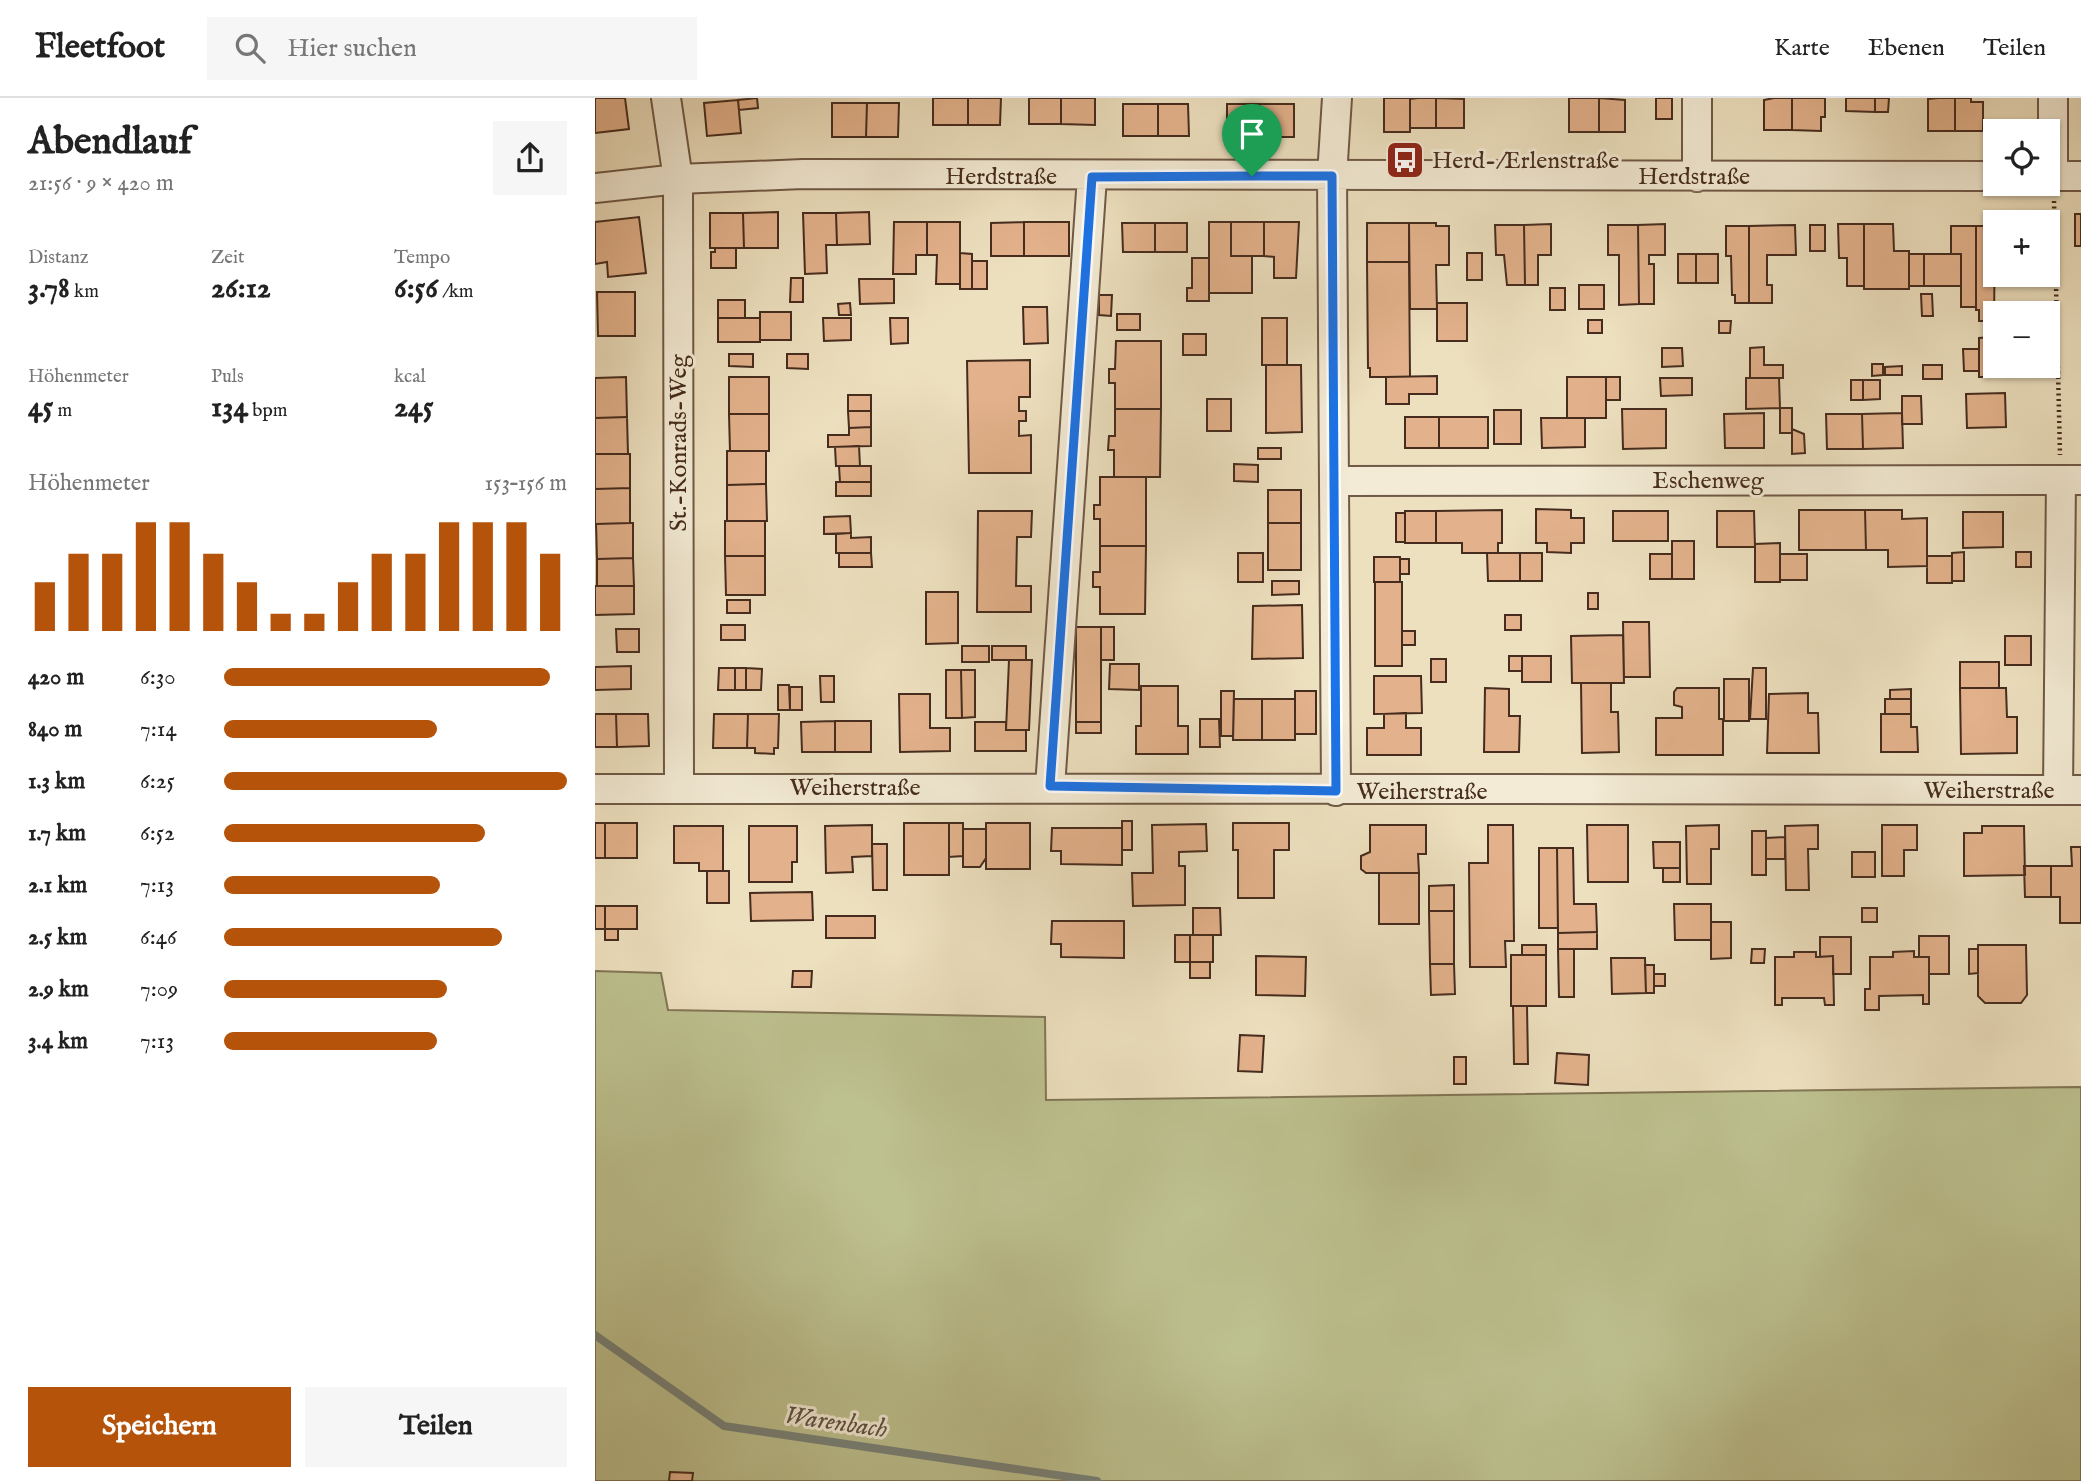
<!DOCTYPE html>
<html lang="de">
<head>
<meta charset="utf-8">
<style>
  :root { --surface:#fff; --page:#f6f6f6; --text:#222; --muted:#767676; --line:#e0e0e0; --accent:#b45309 }
  body { margin:0; font-family:"IM FELL English",serif; background:var(--page); color:var(--text); height:100vh; display:flex; flex-direction:column; font-size:26px; white-space:nowrap }
  * { box-sizing:border-box; margin:0 }
  p { font-size:23px; color:var(--muted) }
  .icon { flex:none; width:38px; height:38px; fill:none; stroke:currentColor; stroke-width:2; stroke-linecap:round; stroke-linejoin:round }
  .map { position:relative; flex:1; overflow:hidden }
  .sheet { display:flex; flex-direction:column; background:var(--surface); width:595px }
  .sheet>* { flex:none }
  .tools { position:absolute; left:1388px; top:21px; display:grid; gap:14px }
  .tools a { display:grid; place-items:center; width:77px; height:77px; border-radius:0px; background:var(--surface); box-shadow:0 2px 5px #0004; font-size:35px }
  .pin { position:absolute; display:grid; place-items:center; width:60px; height:60px; color:#fff; margin:-72px -30px; border-radius:50% 50% 50% 0; rotate:-45deg; box-shadow:0 0 7px #0007 }
  .pin .icon { rotate:45deg }
  .round { display:grid; place-items:center; flex:none; width:74px; height:74px; border-radius:0px; background:var(--page) }
  .head { display:flex; align-items:center; justify-content:space-between; height:119px; padding:0 28px }
  h1 { font-size:38px; font-weight:700; line-height:52px }
  .figures { display:grid; grid-template-columns:repeat(3,1fr); gap:10px; height:119px; padding:7px 28px }
  .figures div { display:grid; align-content:center }
  .figures b { font-size:30px; font-weight:700 }
  .figures small { font-size:19px; font-weight:400 }
  .figures p { font-size:19px }
  .chart { height:196px; padding:14px 28px }
  .chart p { display:flex; justify-content:space-between }
  .chart svg { width:100%; height:126px; margin-top:7px; stroke:var(--accent); stroke-width:6 }
  .action { display:flex; gap:14px; margin-top:auto; padding:14px 28px }
  .action a { flex:1; height:80px; border-radius:0px; background:var(--accent); color:#fff; font-size:28px; font-weight:700; line-height:80px; text-align:center }
  .action a+a { background:var(--page); color:var(--text) }
  ul { padding:0 28px; list-style:none; font-size:23px }
  li { display:grid; grid-template-columns:112px 84px 1fr; align-items:center; height:52px }
  li i { height:18px; border-radius:9px; background:var(--accent) }
  header { display:flex; align-items:center; gap:42px; box-sizing:border-box; height:98px; padding:0 35px; background:var(--surface); border-bottom:2px solid var(--line) }
  header strong { font-size:33px }
  nav { display:flex; gap:38px; margin-inline-start:auto; font-size:24px }
  .search { width:490px; height:63px; background:var(--page); display:flex; align-items:center; gap:18px; box-sizing:border-box; padding:0 24px; border-radius:0px; color:var(--muted); font-size:26px }
  main { display:flex; flex:1; min-height:0 }
  .map>svg:first-child { display:block }
  .green { fill:#bdc18f; stroke:#827656; stroke-width:2 }
  .lines { fill:none; stroke-linecap:round; stroke-linejoin:round }
  .stream { stroke:#788279; stroke-width:8 }
  .building { fill:#e3b28c; stroke:#462c1e; stroke-width:2 }
  .minor-casing { stroke:#705946; stroke-width:32 }
  .path { stroke:#462c1e; stroke-width:4.5; stroke-dasharray:2 3.5; stroke-linecap:butt }
  .minor { stroke:#f3ebd5; stroke-width:28 }
  .route-casing { stroke:#fff; stroke-width:14 }
  .route { stroke:#1a73e8; stroke-width:9 }
  .labels { text-anchor:middle; stroke-width:6; stroke-linejoin:round; paint-order:stroke }
  .poi-label { font-size:24px; fill:#462c1e; stroke:#f3ebd5; text-anchor:start }
  .street-label { font-size:24px; fill:#462c1e; stroke:#f3ebd5 }
  .water-label { font-size:26px; font-style:italic; fill:#5b5044; stroke:#f3ebd5 }
</style>
</head>
<body>
<header>
<strong>Fleetfoot</strong>
<div class="search"><svg class="icon" aria-label="search" viewBox="0 0 24 24"><circle cx="10" cy="10" r="6"/><path d="M15 15l6 6"/></svg>Hier suchen</div>
<nav><a>Karte</a><a>Ebenen</a><a>Teilen</a></nav>
</header>
<main>
<section class="sheet">
<div class="head"><div><h1>Abendlauf</h1><p>21:56 · 9 × 420 m</p></div><a class="round"><svg class="icon" aria-label="share" viewBox="0 0 24 24"><path d="M12 15V3M7 8l5-5 5 5M5 13v7h14v-7"/></svg></a></div>
<div class="figures">
<div><p>Distanz</p><b>3.78<small> km</small></b></div>
<div><p>Zeit</p><b>26:12</b></div>
<div><p>Tempo</p><b>6:56<small> /km</small></b></div>
</div>
<div class="figures">
<div><p>Höhenmeter</p><b>45<small> m</small></b></div>
<div><p>Puls</p><b>134<small> bpm</small></b></div>
<div><p>kcal</p><b>245</b></div>
</div>
<div class="chart"><p><span>Höhenmeter</span>153–156 m</p>
<svg viewBox="0 0 160 44" preserveAspectRatio="none"><path d="M5 44V27M15 44V17M25 44V17M35 44V6M45 44V6M55 44V17M65 44V27M75 44V38M85 44V38M95 44V27M105 44V17M115 44V17M125 44V6M135 44V6M145 44V6M155 44V17"/></svg>
</div>
<ul>
<li><b>420 m</b>6:30<i style="width:95%"></i></li>
<li><b>840 m</b>7:14<i style="width:62%"></i></li>
<li><b>1.3 km</b>6:25<i style="width:100%"></i></li>
<li><b>1.7 km</b>6:52<i style="width:76%"></i></li>
<li><b>2.1 km</b>7:13<i style="width:63%"></i></li>
<li><b>2.5 km</b>6:46<i style="width:81%"></i></li>
<li><b>2.9 km</b>7:09<i style="width:65%"></i></li>
<li><b>3.4 km</b>7:13<i style="width:62%"></i></li>
</ul>
<div class="action"><a>Speichern</a><a>Teilen</a></div>
</section>
<div class="map">
<svg width="1486" height="1383" viewBox="0 0 1486 1383">
  <rect width="100%" height="100%" fill="#ede0bf"/>
  <filter id="stains"><feTurbulence type="fractalNoise" baseFrequency=".00286" numOctaves="4"/><feColorMatrix values="0 0 0 0 .2 0 0 0 0 .09 0 0 0 0 .02 0 0 0 .5 -.17"/></filter>
  <radialGradient id="worn" r=".72"><stop offset=".6" stop-color="#630" stop-opacity="0"/><stop offset="1" stop-color="#630" stop-opacity=".3"/></radialGradient>
  <path class="green" d="M0 873 66 875 73 912 450 919 451 1002 1486 989V1383H0Z"/>
  <g class="lines">
    <path class="stream" d="M0 1237 129 1328 502 1383"/>
  </g>
  <path class="building" d="M0 0H30L34 31 0 35Z
    M162 0 163 10 144 12 143 2Z
    M338 0H373V27H338Z
    M373 0H406L405 27H373Z
    M434 0H466V26H434Z
    M466 0H500V27L466 26Z
    M789 0H815V34H789Z
    M823 0H841V30H815V1Z
    M841 0 869 1V30H841Z
    M974 0H1004V34H974Z
    M1004 0 1030 2V34H1004Z
    M1061 0H1077V21H1061Z
    M1179 0H1197V32H1169V2Z
    M1197 0H1230V19H1226V33L1197 32Z
    M1251 0H1280V14L1251 13Z
    M1280 0H1294L1293 14H1280Z
    M1343 0H1360V33H1333V1Z
    M1360 0H1376V4H1388V33H1360Z
    M143 2 146 35 112 38 109 5Z
    M237 5H272L271 39H237Z
    M272 5H304L303 39H271Z
    M528 6H563V38H528Z
    M563 6H593L594 38H563Z
    M632 6H665V39H632Z
    M665 6H699V39H665Z
    M183 114V150H149L148 115Z
    M274 114 275 146 242 147 241 115Z
    M115 115H148L149 150H115Z
    M208 115H241L242 147H231L232 175 210 176Z
    M1480 116H1486V148H1480Z
    M44 119 51 175 13 179 12 164 0 166V124Z
    M299 124H332V157H321V176H298Z
    M332 124H365V186H341L342 157H332Z
    M429 124V158H396V125Z
    M429 124H474V158H429Z
    M614 124H636V158H657V195H614Z
    M636 124H669V158H636Z
    M669 124H704L701 180H679V159L669 158Z
    M527 125H560V154H528Z
    M560 125H592V154H560Z
    M772 125H814V164H772Z
    M814 125H841V128H854V167H841L842 211H815Z
    M956 126V157H943V187H930L929 127Z
    M1070 126V157H1054V166H1059V206H1044L1043 127Z
    M1243 126H1269V188H1252V160H1244Z
    M1269 126H1298L1299 153H1314V191H1269Z
    M900 127H929L930 187H912L909 157H901Z
    M1013 127H1043L1044 206 1024 207V157H1013Z
    M1200 127 1201 157H1172V187H1177V205H1154V128Z
    M1215 127H1230V153H1215Z
    M1131 128H1154V205H1140V197H1137L1136 158H1131Z
    M1356 128H1381V209H1366V156H1356Z
    M1381 128H1400L1399 223H1384V212H1381Z
    M120 150H141V170H116V154H120Z
    M365 155 377 156V191H365Z
    M872 155H887V182H872Z
    M1083 156H1101V185H1083Z
    M1101 156H1123V185H1101Z
    M1314 156H1329V188H1314Z
    M1329 156H1366V188H1329Z
    M597 160H614V203H592V190H597Z
    M377 163H392V191H377Z
    M772 164H814L815 279H775V270H773Z
    M196 180H208V204H195Z
    M264 181H299V205L265 206Z
    M984 187H1009V211H984Z
    M955 190H970V212H955Z
    M2 194H40V238H3Z
    M1326 196H1337L1338 218H1327Z
    M504 197H517L516 218 504 217Z
    M123 202H150V220H123Z
    M255 205 256 217H244L243 206Z
    M842 205H872V243H842Z
    M428 209H452L453 245 429 246Z
    M165 214H196V242H165Z
    M522 216H545V232H522Z
    M123 220H165V244H123Z
    M228 220H256V242L229 243Z
    M295 220H313V245L296 246Z
    M667 220H692V267H667Z
    M993 222H1007V235H993Z
    M1124 223H1136L1135 235H1124Z
    M588 236H611V257H588Z
    M1397 239V249H1400V268H1411V279H1384V240Z
    M521 243H566V311H520V285H514V271H520Z
    M1169 249V267H1188V280H1155V250Z
    M1067 250H1087L1088 268 1067 269Z
    M1368 251H1384V273H1369Z
    M134 256H158V269L134 268Z
    M192 256H213V271L192 270Z
    M435 262V299H424V313H431V323H424V338L436 337V375H374L372 263Z
    M1277 266H1288V277L1277 278Z
    M671 267H706L707 334 671 335Z
    M1328 267H1347V281H1328Z
    M1307 268V277H1290V269Z
    M842 278V296H814V306H791V279Z
    M31 279 32 319 0 320V280Z
    M134 279H174V316H134Z
    M972 279H1011V320H972Z
    M1011 279H1025V302H1011Z
    M1065 280H1097V297L1066 298Z
    M1151 280H1184L1185 310 1151 311Z
    M1256 282H1268V302H1256Z
    M1268 282H1285V301L1268 302Z
    M1410 295 1411 329 1372 330 1371 296Z
    M253 297H276V313H253Z
    M1307 298H1326L1327 326H1307Z
    M612 301H636V333H612Z
    M1185 310H1197V335H1185Z
    M520 311H566L565 379H519V352H513L514 338H520Z
    M1027 311H1071V350L1028 351Z
    M899 312H926V346H899Z
    M253 313H276V329L254 330Z
    M1169 315V350H1130L1129 316Z
    M1307 315 1308 350 1268 351 1267 316Z
    M134 316H174V353H135Z
    M1231 316H1267L1268 351H1232Z
    M32 319 33 356H0V320Z
    M810 319H844V350H810Z
    M844 319H893V350H844Z
    M946 320H990V349L947 350Z
    M276 329V348L233 349V337H254V330Z
    M1197 331 1209 336 1210 355 1197 356Z
    M264 348 265 368H241L240 349Z
    M663 350H686V361H663Z
    M132 353H171V386L132 387Z
    M0 356H35V390L0 391Z
    M639 366 663 367V384L639 383Z
    M244 368H276V384H245Z
    M505 379H551V448H505V421H499V407H505Z
    M241 384H276V398H241Z
    M171 386 172 423H132V387Z
    M35 390V425L0 426V391Z
    M673 392H706V425H673Z
    M941 411 976 412V420H989V445H976V455L952 454V445H941Z
    M907 412V445H903V455H867V445H841V413Z
    M1204 412H1270L1271 452H1204Z
    M1270 412H1307V421L1332 420V468L1293 469V452H1271Z
    M383 413H437L436 439H422L421 488H436V514H382Z
    M810 413H841V445H810Z
    M1018 413H1073V443H1018Z
    M1122 413H1159L1160 449H1122Z
    M1368 414H1408V449L1368 450Z
    M801 415H810V444H801Z
    M255 418 256 435 229 436V419Z
    M130 423H170V458H130Z
    M35 425H38V460L2 461 1 426Z
    M673 425H706V472H673Z
    M256 435V440L276 439V455H241V436Z
    M1077 443H1099V481H1077Z
    M1185 445V484H1160V446Z
    M505 448H551L550 516H505V489H498V474H505Z
    M1369 454V483H1357V455Z
    M1421 454H1436V469H1421Z
    M244 455H276L277 469H244Z
    M643 455H668V484H643Z
    M892 455H925V483H893Z
    M925 455H947V483H925Z
    M1055 456H1077V481H1055Z
    M1185 456H1212V482H1185Z
    M130 458H170V497H131Z
    M1332 458H1357V485H1332Z
    M779 459H805V484H779Z
    M38 460 39 488H2V461Z
    M805 461H814V476H805Z
    M677 483H704V496L677 497Z
    M780 484H807V568H780Z
    M0 488H39V516L0 517Z
    M331 494H363V545L331 546Z
    M993 495H1003V511H993Z
    M132 502H155V515H132Z
    M707 507 708 560 657 561 658 508Z
    M910 517H926V532H910Z
    M1028 524H1054L1055 579H1029Z
    M126 527H150V542H126Z
    M481 529H506V624H481Z
    M506 529H519V562H506Z
    M21 531H44V554H22Z
    M807 533H820V547H807Z
    M1028 537 1029 585H977L976 538Z
    M1410 538H1436V567H1410Z
    M367 548H394V564H367Z
    M397 548H431V562H397Z
    M914 558H927V573H914Z
    M927 558H956V584H927Z
    M836 561H851V584H836Z
    M414 562H437L434 632H411Z
    M1365 564H1404V590H1365Z
    M515 566H544V592L514 591Z
    M36 568V591L0 592V569Z
    M124 570H140V592H123Z
    M140 570H151V592H140Z
    M151 570 167 571 166 592H151Z
    M1158 570H1171V621H1155Z
    M351 572H366L367 620H351Z
    M366 572H380V619L367 620Z
    M225 578H239V604H226Z
    M779 578H826L827 615 779 616Z
    M1129 581H1154V623H1129Z
    M986 585H1016V614H1023L1024 654 987 655Z
    M183 587H194L195 612H183Z
    M546 588H583V628H593V656H541V628H546Z
    M195 589H207V612H195Z
    M890 590 914 591V618H925L924 654H889Z
    M1082 590H1124V621H1128V657H1061V620H1087V609L1079 607V594Z
    M1365 590H1411L1412 619H1422V655L1366 656Z
    M1316 591V601H1295V592Z
    M626 593H639L638 638H626Z
    M700 593H721V636H700Z
    M1213 595V615H1223L1224 655H1172L1174 596Z
    M304 596H335V630H355V653L305 654Z
    M639 601H667V642H638Z
    M667 601H700V642H667Z
    M1290 601H1316V616H1290Z
    M811 615V630H826V657H772V630H789V616Z
    M0 616H21L22 649H0Z
    M21 616H53L54 648 22 649Z
    M119 616H153L152 650H118Z
    M153 616H184L183 650H179V656L160 655V650H152Z
    M1286 616H1316V629H1322L1323 654H1286Z
    M605 621H624L625 649H605Z
    M240 623V654H207L206 624Z
    M240 623H276V654H240Z
    M380 624H411V632H431V653H380Z
    M481 624H506V635H481Z
    M527 723H537V752H527Z
    M0 725H10V760H0Z
    M10 725H42V760H10Z
    M309 725H354V777H309Z
    M354 725H368V758L354 759Z
    M391 725H435V771H391Z
    M638 725H694V752H679V800H643V752H638Z
    M611 726 612 753 584 754V768H590V807L538 808 537 775H558L557 727Z
    M277 727V758L257 759 258 774 231 775 230 728Z
    M775 727H831V756H823L824 775H771L766 771V758L775 754Z
    M893 727H918L919 843H910L911 869H875L874 765H893Z
    M992 727H1033V784H993Z
    M1124 727V751H1116V786H1092L1091 728Z
    M1223 727V751H1213L1214 792H1191L1190 728Z
    M1287 727H1322V752H1309V778H1287Z
    M79 728H128V773H104V765H79Z
    M154 728H202V764H197V784H154Z
    M1387 728H1429L1430 777 1369 778V735H1387Z
    M457 730H527V767L466 766V753H456Z
    M368 731H391V760L385 769H368Z
    M1157 733H1171V777H1157Z
    M1190 739V761H1171V740Z
    M1058 744H1085V770H1059Z
    M277 746H292V792H278Z
    M1476 749H1486V825H1465V799H1456V768H1477Z
    M944 750H962L963 830H944Z
    M962 750H978L979 806H1001L1002 834 963 835Z
    M1257 754H1280V779H1257Z
    M1429 768H1456V799H1430Z
    M1068 770H1085V784H1068Z
    M112 773H134V805H112Z
    M784 775H824V826H784Z
    M859 787V813H834V788Z
    M217 794 218 822 156 823 155 795Z
    M1079 806H1116V842H1080Z
    M0 808H10V831H0Z
    M10 808H42V831H10Z
    M598 810H625L626 837H598Z
    M1267 810H1282V824H1267Z
    M834 813H859V866H835Z
    M231 818H280V840H231Z
    M457 823H529V860L466 859V846H456Z
    M1116 824H1136V860L1116 861Z
    M10 831H23V842H10Z
    M1002 834V851H963V835Z
    M580 837H595V864H580Z
    M595 837H618V864H595Z
    M1324 838H1354V876H1334V859H1324Z
    M1225 839H1256V876H1238V858L1225 859Z
    M927 847H951V857H927Z
    M1383 847H1431L1432 897 1426 905H1390L1383 898Z
    M963 851H979V899H964Z
    M1157 851H1170L1169 865H1156Z
    M1374 851H1383V875L1374 876Z
    M1319 853V859H1334V906H1328V897L1284 898V912H1270V891H1275V859H1298V854Z
    M1199 854H1221V859L1238 858 1239 907H1230L1229 900H1187V907H1180V859H1199Z
    M916 857H951V908H916Z
    M661 858 711 859 710 898 661 897Z
    M1016 860H1050L1051 895 1017 896Z
    M595 864H615V880H595Z
    M835 866H859L860 896 836 897Z
    M1050 867H1059V895H1051Z
    M198 873H217L216 889H197Z
    M1059 876H1070V888H1059Z
    M918 908H932L933 966H919Z
    M645 937 669 938 667 974 643 973Z
    M962 955 994 957 993 987 960 985Z
    M859 959H871V986H859Z
    M75 1374 98 1375 97 1383H74Z"/>
  <g class="lines">
    <defs>
      <path id="minor" d="M71 0 83 81 84 690
        M1458 0V78
        M1452 78H1486
        M1102 79V0
        M0 90 83 81 208 76 1400 78
        M741 383 1486 382
        M455 689 497 79
        M0 691C495 688 991 693 1486 692
        M1463 692 1466 382
        M741 693 737 78 742 0"/>
    </defs>
    <use href="#minor" class="minor-casing"/>
    <path class="path" d="M1459 103 1465 357"/>
    <use href="#minor" class="minor"/>
  </g>
  <g class="lines">
    <defs>
      <path id="route" d="M657 78H737L741 693 455 688 497 79Z"/>
    </defs>
    <use href="#route" class="route-casing"/>
    <use href="#route" class="route"/>
  </g>
  <defs>
    <symbol id="bus-square" viewBox="-11 -11 22 22"><rect x="-9" y="-9" width="18" height="18" rx="4" fill="#8f2418" stroke="#f3ebd5"/><path d="M-5-6H5V4H4V6H2V4H-2V6H-4V4H-5ZM-3.5-4V0h7V-4ZM-3.5 1.2v1.5H-2V1.2ZM2 1.2v1.5H3.5V1.2Z" fill="#fff"/></symbol>
  </defs>
  <g fill-rule="evenodd">
    <use href="#bus-square" x="788" y="40" width="44" height="44"/>
  </g>
  <g class="labels">
    <g class="poi-label">
      <text x="837" y="70">Herd-/Erlenstraße</text>
    </g>
    <g class="street-label">
      <text x="406" y="86">Herdstraße</text>
      <text x="1099" y="86">Herdstraße</text>
      <text transform="translate(83 345) rotate(-90)" y="8">St.-Konrads-Weg</text>
      <text x="1113" y="390">Eschenweg</text>
      <text x="260" y="697">Weiherstraße</text>
      <text x="1394" y="700">Weiherstraße</text>
      <text x="827" y="701">Weiherstraße</text>
    </g>
    <g class="water-label">
      <text transform="translate(241 1323) rotate(8)" y="9">Warenbach</text>
    </g>
  </g>
  <rect width="100%" height="100%" filter="url(#stains)"/>
  <rect width="100%" height="100%" fill="url(#worn)"/>
</svg>
<div class="tools">
<a><svg class="icon" aria-label="locate" viewBox="0 0 24 24"><circle cx="12" cy="12" r="6"/><path d="M12 2v4M12 18v4M2 12h4M18 12h4"/></svg></a>
<a>+</a>
<a>−</a>
</div>
<div class="pin" style="left:657px;top:78px;background:#1e9e55"><svg class="icon" aria-label="arrive" viewBox="0 0 24 24"><path d="M6 21V4h12l-3 4 3 4H6"/></svg></div>
</div>
</main>
</body>
</html>
